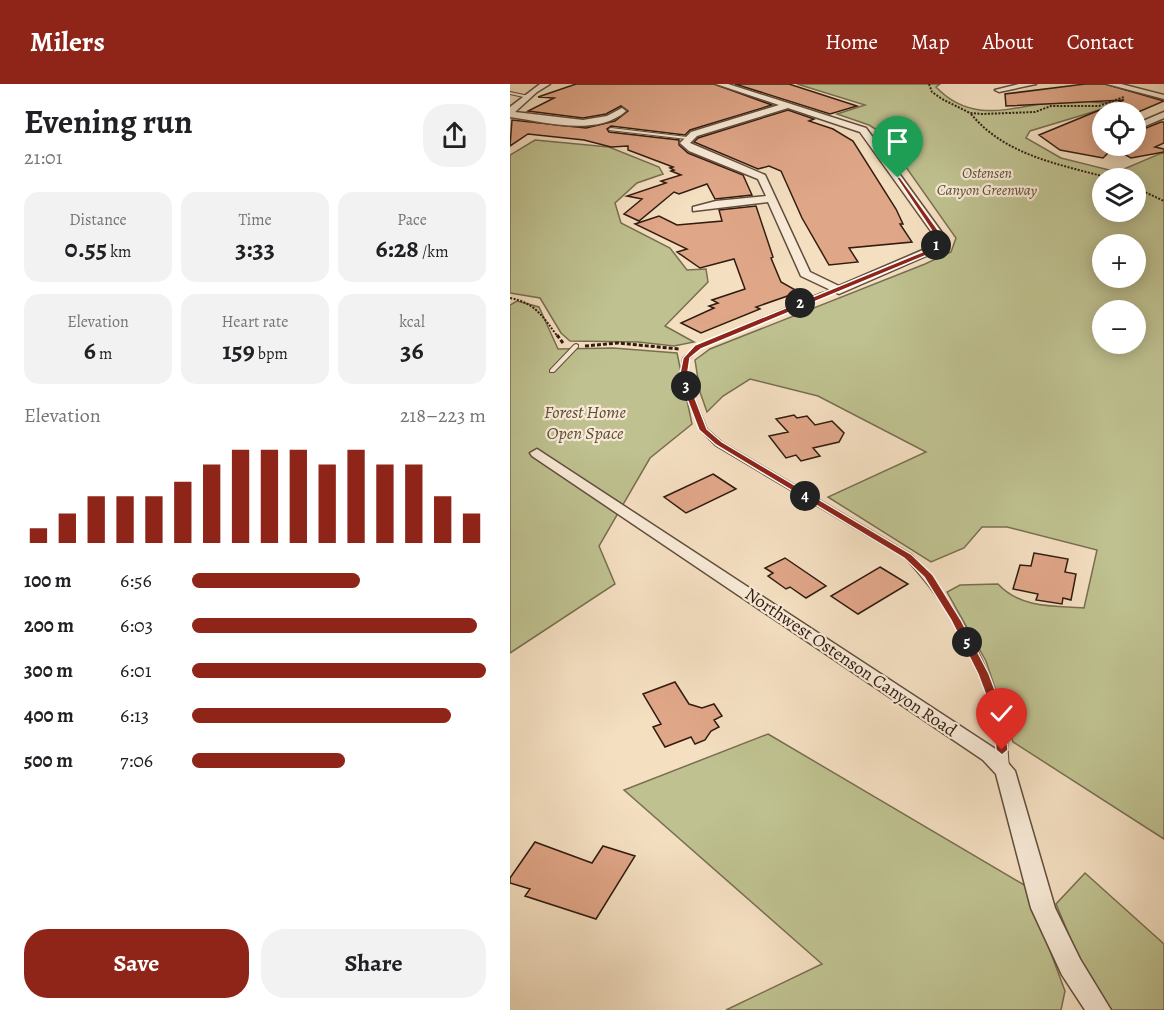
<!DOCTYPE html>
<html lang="en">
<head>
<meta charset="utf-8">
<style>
  :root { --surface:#fff; --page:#f2f2f2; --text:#202124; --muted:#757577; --accent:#8f2418 }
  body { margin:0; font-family:Alegreya,serif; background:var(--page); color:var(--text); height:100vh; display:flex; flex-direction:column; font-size:22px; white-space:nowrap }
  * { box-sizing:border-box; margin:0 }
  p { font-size:20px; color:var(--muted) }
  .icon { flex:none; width:33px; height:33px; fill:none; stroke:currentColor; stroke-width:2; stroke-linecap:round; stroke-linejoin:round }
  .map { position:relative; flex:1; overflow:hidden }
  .side { display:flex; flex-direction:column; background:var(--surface); width:510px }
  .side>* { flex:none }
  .controls { position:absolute; left:582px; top:18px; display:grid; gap:12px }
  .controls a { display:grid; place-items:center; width:54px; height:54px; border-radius:50%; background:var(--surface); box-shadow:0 3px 15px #0003; font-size:30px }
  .pin { position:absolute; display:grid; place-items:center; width:51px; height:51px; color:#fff; margin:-62px -26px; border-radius:50% 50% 50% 0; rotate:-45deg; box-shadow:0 0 6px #0007 }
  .pin .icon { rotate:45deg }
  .km { position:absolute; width:30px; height:30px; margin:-15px; border-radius:50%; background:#222; color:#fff; font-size:16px; line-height:30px; text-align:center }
  .round { display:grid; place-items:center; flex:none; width:63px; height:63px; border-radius:24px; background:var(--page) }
  .head { display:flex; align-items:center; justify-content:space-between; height:102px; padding:0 24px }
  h1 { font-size:33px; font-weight:700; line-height:45px }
  .metrics { display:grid; grid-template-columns:repeat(3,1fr); gap:9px; height:102px; padding:6px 24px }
  .metrics div { display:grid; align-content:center; border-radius:15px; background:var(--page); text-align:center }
  .metrics b { font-size:26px; font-weight:700 }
  .metrics small { font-size:16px; font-weight:400 }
  .metrics p { font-size:16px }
  .chart { height:168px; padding:12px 24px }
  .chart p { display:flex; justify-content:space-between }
  .chart svg { width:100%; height:108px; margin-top:6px; stroke:var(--accent); stroke-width:6 }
  .button { display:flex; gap:12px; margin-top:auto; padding:12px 24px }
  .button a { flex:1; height:69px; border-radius:24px; background:var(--accent); color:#fff; font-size:24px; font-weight:700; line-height:69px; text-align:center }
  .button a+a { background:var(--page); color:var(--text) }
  ul { padding:0 24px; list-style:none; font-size:20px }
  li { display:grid; grid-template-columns:96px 72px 1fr; align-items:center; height:45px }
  li i { height:15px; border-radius:8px; background:var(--accent) }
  header { display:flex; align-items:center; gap:36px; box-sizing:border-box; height:84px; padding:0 30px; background:var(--accent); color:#fff }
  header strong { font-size:28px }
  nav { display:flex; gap:33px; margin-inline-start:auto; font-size:21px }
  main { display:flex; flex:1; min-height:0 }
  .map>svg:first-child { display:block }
  .green { fill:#bfc190; stroke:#786e50; stroke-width:1.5; fill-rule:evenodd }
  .building { fill:#e0a688; stroke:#321c10; stroke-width:1.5 }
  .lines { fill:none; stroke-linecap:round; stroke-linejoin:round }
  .service-casing { stroke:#624d3c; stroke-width:2 }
  .minor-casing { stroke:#624d3c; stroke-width:3 }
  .path-far1 { stroke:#321c10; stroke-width:2; stroke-dasharray:2 1.5; stroke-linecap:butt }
  .path { stroke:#321c10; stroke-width:3; stroke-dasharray:4 2; stroke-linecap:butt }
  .service { fill:#f8ead7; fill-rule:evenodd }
  .minor { fill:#f8ead7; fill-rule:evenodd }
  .route { fill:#8f2418; stroke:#fff; stroke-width:1.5 }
  .labels { text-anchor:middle; stroke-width:4.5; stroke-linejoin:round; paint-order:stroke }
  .far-park-label { font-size:15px; font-style:italic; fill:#5c4e36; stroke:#f8ead7 }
  .park-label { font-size:18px; font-style:italic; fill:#5c4e36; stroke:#f8ead7 }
  .street-label { font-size:18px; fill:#321c10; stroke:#f8ead7 }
</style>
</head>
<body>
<header>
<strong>Milers</strong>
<nav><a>Home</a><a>Map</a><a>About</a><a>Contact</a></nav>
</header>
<main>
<section class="side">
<div class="head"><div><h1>Evening run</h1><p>21:01</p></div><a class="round"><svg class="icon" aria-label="share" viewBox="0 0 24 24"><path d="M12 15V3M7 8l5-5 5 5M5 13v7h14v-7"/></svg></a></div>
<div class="metrics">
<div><p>Distance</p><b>0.55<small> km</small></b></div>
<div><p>Time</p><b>3:33</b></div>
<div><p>Pace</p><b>6:28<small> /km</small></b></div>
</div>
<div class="metrics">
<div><p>Elevation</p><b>6<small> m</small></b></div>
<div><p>Heart rate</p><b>159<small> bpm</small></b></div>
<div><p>kcal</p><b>36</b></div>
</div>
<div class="chart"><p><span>Elevation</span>218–223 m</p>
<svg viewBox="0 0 160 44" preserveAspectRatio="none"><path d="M5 44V38M15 44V32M25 44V25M35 44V25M45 44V25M55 44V19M65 44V12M75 44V6M85 44V6M95 44V6M105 44V12M115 44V6M125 44V12M135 44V12M145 44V25M155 44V32"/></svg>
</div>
<ul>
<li><b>100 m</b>6:56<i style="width:57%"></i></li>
<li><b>200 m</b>6:03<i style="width:97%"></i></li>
<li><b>300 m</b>6:01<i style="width:100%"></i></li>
<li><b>400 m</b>6:13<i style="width:88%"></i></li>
<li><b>500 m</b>7:06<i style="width:52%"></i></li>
</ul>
<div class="button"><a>Save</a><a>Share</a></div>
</section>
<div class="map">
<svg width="654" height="926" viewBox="0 0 654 926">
  <rect width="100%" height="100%" fill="#f4dfc1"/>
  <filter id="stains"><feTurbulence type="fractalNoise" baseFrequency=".00333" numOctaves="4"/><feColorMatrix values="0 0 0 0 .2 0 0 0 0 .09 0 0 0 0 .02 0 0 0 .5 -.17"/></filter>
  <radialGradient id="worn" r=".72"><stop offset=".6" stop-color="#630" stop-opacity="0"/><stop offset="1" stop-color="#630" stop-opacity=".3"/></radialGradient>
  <path class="green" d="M287 0H430L426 3C468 47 515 16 566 16 576 16 585 19 594 19 612 18 618 6 639 11L520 47 516 54 551 74 607 88 654 68V755L503 658 476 577 437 508 450 501 488 500C510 524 543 522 574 524L587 466 497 443H472L454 464 421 478 318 413 416 368 308 312 240 295 213 312 197 328 190 308 185 276 200 265 415 180 441 168 446 154 372 49 359 41 327 30 355 21ZM592 94H626V128H592ZM592 160H626V194H592ZM592 226H626V260H592Z
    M25 56 99 63 149 83 153 90 127 99 105 119 111 139 160 164 177 186 196 185 198 198 155 242 184 258 164 262 128 258 60 257 51 249 30 214 0 209V71Z
    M7 217 29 223 48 265 103 264 167 269 182 340 140 374 89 462 105 500 0 569V221Z
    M258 650 516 802 555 907 551 926H216L312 880 114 706Z
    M575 789 654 860V926H600L582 906 546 820Z"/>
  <path class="building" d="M66 0H204L262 21 180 46 175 51 101 42 97 45 99 48 169 56V61L178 69 233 91 242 111 205 115 197 100 169 110 164 108 129 137 114 130 132 115 117 112 156 99 151 97 171 91 161 87 164 86 160 84 163 83 118 66V62L101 63 74 56 18 50 0 62 2 36 76 44 105 37 118 27 111 22 96 30 73 34 18 27 44 14 28 13Z
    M225 0H279L347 22 320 30Z
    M575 0H595L654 17 626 29 592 28V62H626V48L651 38H654V59L645 63 654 65V68L621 74 603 64 593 74 550 66 529 51 614 16 496 22 495 10Z
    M278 26 304 35 299 37 323 45 343 57 386 125 393 140H390L402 158 339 164 348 178 319 181 292 134 271 87 259 82 248 85 184 58 188 54Z
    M246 122 263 173 261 174 271 198 289 208 246 223 250 225 191 249 171 239 204 224 199 222 208 219 202 216 235 205 224 175 190 184 167 168 177 165 125 140 149 132 167 141 212 137 209 126Z
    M284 331 287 334 297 332 305 341 322 337 334 349 329 358 303 364 310 372 291 377 286 371 276 374 259 352 278 348 266 335Z
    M203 390 226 405 176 429 154 413Z
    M524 469 558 475 555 488 566 490 561 516 553 514 552 520 526 516 528 510 503 505 510 481 521 482Z
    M275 474 316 502 296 514 280 503 276 505 258 492 263 489 255 484Z
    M370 483 398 500 348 530 321 512Z
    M165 598 179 620 192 624 204 620 212 632 204 636 209 643 201 647 195 656 185 660 181 653 155 663 143 643 151 640 133 610Z
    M25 758 82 779 93 762 125 772 86 835 15 812 20 805 0 799V794Z"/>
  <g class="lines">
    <defs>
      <path id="service" d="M0 8 19 12 20 13 18 14 0 10Z
        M101 44 177 53 179 54 177 55 99 46V45Z
        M329 204 332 206 331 207 315 211 190 264 179 275 176 294 197 345 212 358 401 470C435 506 461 548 480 594 485 606 491 619 494 633 498 649 497 666 499 683L498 686 494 687 490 686 489 683C487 666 488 649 484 633 481 619 476 606 471 594 453 549 428 509 395 474L206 362 190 346 170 294 173 274 186 262 311 209Z
        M66 260 68 261V263L44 288H40V286L64 261Z"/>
      <path id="minor" d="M30 0H40L27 8 5 28 73 36 97 32 112 24 116 27C86 53 35 38 0 33V23Z
        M206 0H218L356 44 433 150 432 161 423 169 329 210 291 192 258 118 183 127V123L206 117 256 112 248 95 179 67 170 59 181 48 269 21ZM278 24 350 48 423 150V158L415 165 329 202 300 188 255 91 180 59 187 52Z
        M509 0H526L489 8 485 6Z
        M597 0H611L654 11V15Z
        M654 28V34L626 46V40Z
        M27 365 487 666 505 687 545 824 570 875 601 926H575L552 891 521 824 486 690 473 676 22 372 20 369Z"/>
    </defs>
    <use href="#service" class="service-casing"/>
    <use href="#minor" class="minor-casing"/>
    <path class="path-far1" d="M419 0 422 8 432 15 460 29 472 30 525 28 541 22H589L614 13
      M461 30C496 72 549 80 599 94
      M626 104 654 117
      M0 214C26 219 33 233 48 253"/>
    <path class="path" d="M47 251 53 259
      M75 262 108 259 169 265"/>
    <use href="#service" class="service"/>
    <use href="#minor" class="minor"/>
  </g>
  <path class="route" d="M386 93H390L431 150V159L422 169 191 265 180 274 177 294 197 345 212 358 401 470 423 491 451 536 479 590 494 630 498 666 492 671 486 666 483 630 468 590 441 536 414 493 394 474 206 361 189 346 169 294 173 274 185 261 417 166 425 158 424 150Z"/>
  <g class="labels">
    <g class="far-park-label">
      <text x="477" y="94">Ostensen<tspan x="477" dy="17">Canyon Greenway</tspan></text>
    </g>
    <g class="park-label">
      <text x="75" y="334">Forest Home<tspan x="75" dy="21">Open Space</tspan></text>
    </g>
    <g class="street-label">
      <text transform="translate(341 578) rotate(34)" y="6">Northwest Ostenson Canyon Road</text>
    </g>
  </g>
  <rect width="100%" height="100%" filter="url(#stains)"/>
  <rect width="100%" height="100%" fill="url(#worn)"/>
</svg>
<div class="controls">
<a><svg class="icon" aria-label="locate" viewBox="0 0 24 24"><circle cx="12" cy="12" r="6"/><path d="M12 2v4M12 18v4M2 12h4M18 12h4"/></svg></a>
<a><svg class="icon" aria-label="layers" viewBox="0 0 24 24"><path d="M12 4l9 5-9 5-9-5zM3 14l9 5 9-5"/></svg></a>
<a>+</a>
<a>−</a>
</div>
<div class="pin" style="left:388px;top:94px;background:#1e9e55"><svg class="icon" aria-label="arrive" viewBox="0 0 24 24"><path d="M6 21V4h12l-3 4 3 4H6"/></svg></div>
<div class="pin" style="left:492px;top:666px;background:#d93025"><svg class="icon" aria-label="check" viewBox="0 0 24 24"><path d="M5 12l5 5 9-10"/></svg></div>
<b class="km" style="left:426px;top:161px">1</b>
<b class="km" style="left:290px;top:219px">2</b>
<b class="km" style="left:176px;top:302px">3</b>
<b class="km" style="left:295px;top:412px">4</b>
<b class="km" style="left:457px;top:558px">5</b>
</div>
</main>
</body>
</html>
